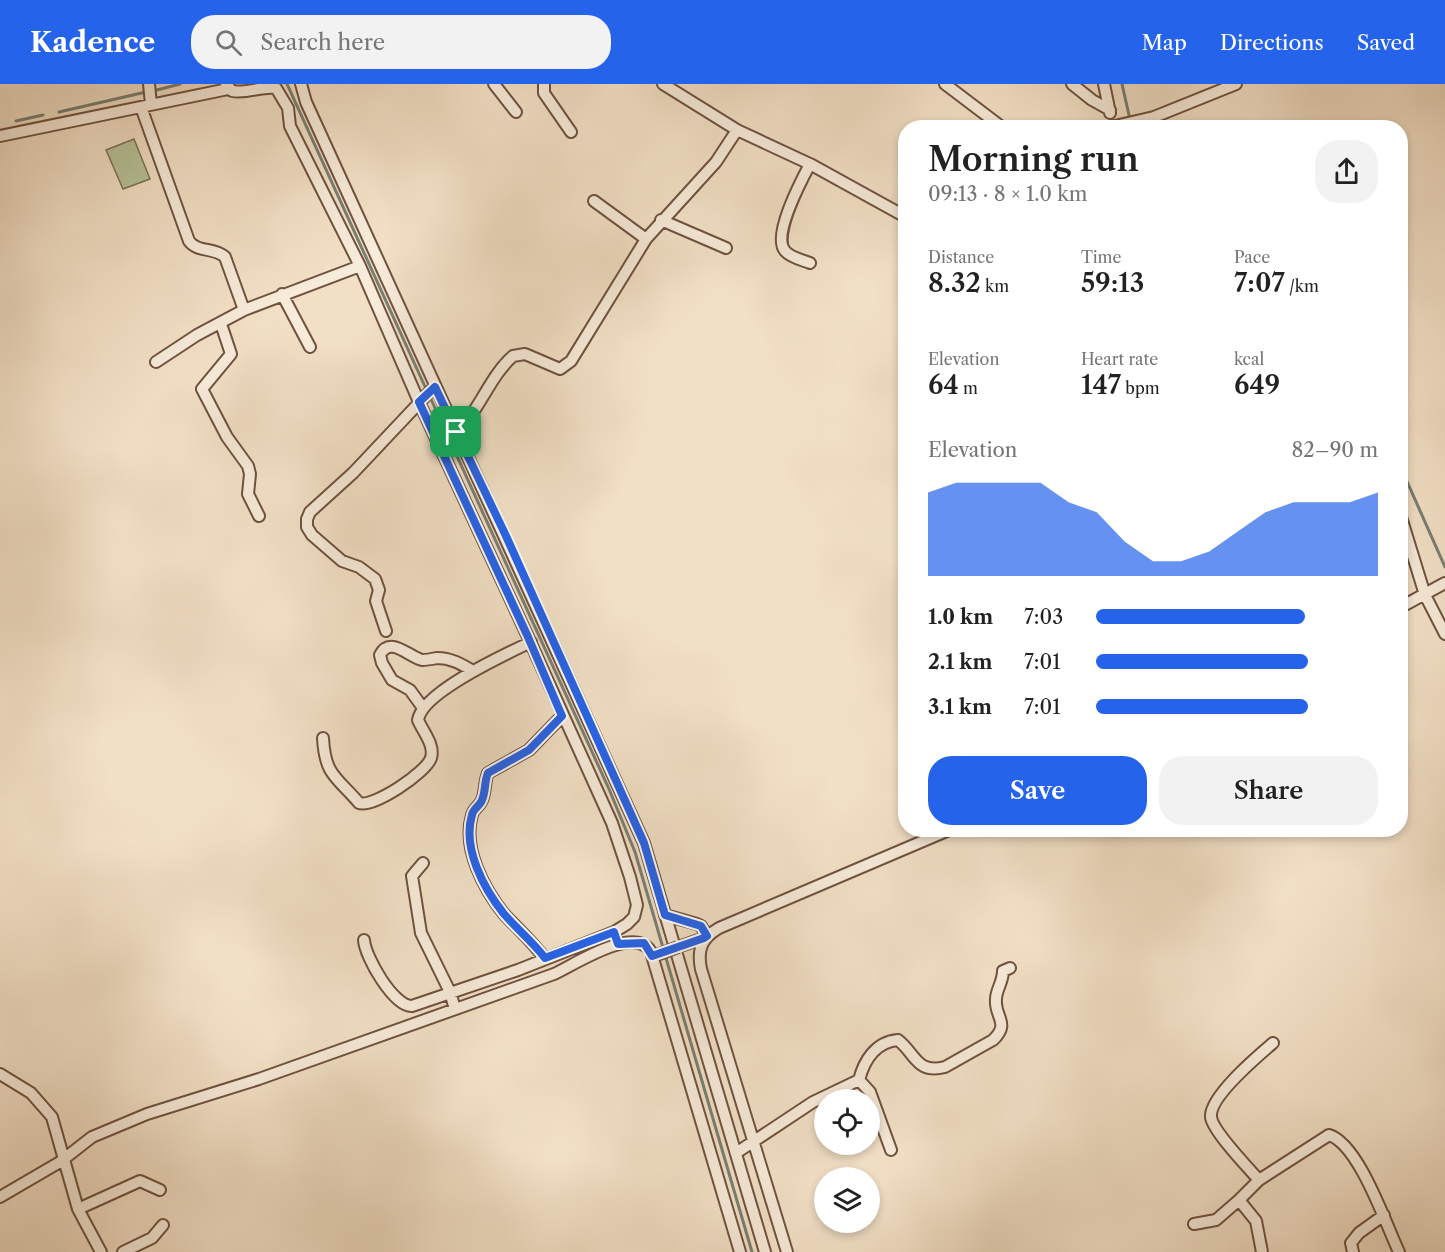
<!DOCTYPE html>
<html lang="en">
<head>
<meta charset="utf-8">
<style>
  :root { --surface:#fff; --page:#f2f2f2; --text:#222; --muted:#767676; --accent:#2563eb }
  body { margin:0; font-family:"Libre Caslon Text",serif; background:var(--page); color:var(--text); height:100vh; display:flex; flex-direction:column; font-size:22px; white-space:nowrap }
  * { box-sizing:border-box; margin:0 }
  p { font-size:20px; color:var(--muted) }
  .icon { flex:none; width:33px; height:33px; fill:none; stroke:currentColor; stroke-width:2; stroke-linecap:round; stroke-linejoin:round }
  .map { position:relative; flex:1; overflow:hidden }
  .side { position:absolute; left:898px; top:36px; width:510px; height:717px; display:flex; flex-direction:column; background:var(--surface); border-radius:24px; box-shadow:0 3px 9px #0003 }
  .side>* { flex:none }
  .buttons { position:absolute; left:814px; top:1005px; display:grid; gap:12px }
  .buttons a { display:grid; place-items:center; width:66px; height:66px; border-radius:50%; background:var(--surface); box-shadow:0 3px 9px #0003; font-size:30px }
  .pin { position:absolute; display:grid; place-items:center; width:51px; height:51px; color:#fff; margin:-26px; border-radius:12px; box-shadow:0 3px 9px #0006 }
  .round { display:grid; place-items:center; flex:none; width:63px; height:63px; border-radius:24px; background:var(--page) }
  .headline { display:flex; align-items:center; justify-content:space-between; height:102px; padding:0 30px }
  h1 { font-size:33px; font-weight:600; line-height:45px }
  .metrics { display:grid; grid-template-columns:repeat(3,1fr); gap:9px; height:102px; padding:6px 30px }
  .metrics div { display:grid; align-content:center }
  .metrics b { font-size:26px; font-weight:600 }
  .metrics small { font-size:16px; font-weight:400 }
  .metrics p { font-size:16px }
  .chart { height:168px; padding:12px 30px }
  .chart p { display:flex; justify-content:space-between }
  .chart svg { width:100%; height:108px; margin-top:6px; fill:var(--accent); opacity:.7 }
  .primary-button { display:flex; gap:12px; margin-top:auto; padding:12px 30px }
  .primary-button a { flex:1; height:69px; border-radius:24px; background:var(--accent); color:#fff; font-size:24px; font-weight:600; line-height:69px; text-align:center }
  .primary-button a+a { background:var(--page); color:var(--text) }
  ul { padding:0 30px; list-style:none; font-size:20px }
  li { display:grid; grid-template-columns:96px 72px 1fr; align-items:center; height:45px }
  li i { height:15px; border-radius:8px; background:var(--accent) }
  header { display:flex; align-items:center; gap:36px; box-sizing:border-box; height:84px; padding:0 30px; background:var(--accent); color:#fff }
  header strong { font-size:28px }
  nav { display:flex; gap:33px; margin-inline-start:auto; font-size:21px }
  .search { width:420px; height:54px; background:var(--page); display:flex; align-items:center; gap:15px; box-sizing:border-box; padding:0 21px; border-radius:24px; color:var(--muted); font-size:22px }
  .map>svg:first-child { display:block }
  .green { fill:#b6c399; stroke:#7d7256; stroke-width:1.5 }
  .lines { fill:none; stroke-linecap:round; stroke-linejoin:round }
  .stream { stroke:#787f74; stroke-width:3 }
  .minor-casing { stroke:#70523f; stroke-width:14 }
  .minor { stroke:#f7ebda; stroke-width:10 }
  .minor-bridge-casing { stroke:#70523f; stroke-width:14; stroke-linecap:butt }
  .minor-bridge { stroke:#f7ebda; stroke-width:10 }
  .route-casing { stroke:#fff; stroke-width:12 }
  .route { stroke:#2563eb; stroke-width:8 }
</style>
</head>
<body>
<header>
<strong>Kadence</strong>
<div class="search"><svg class="icon" aria-label="search" viewBox="0 0 24 24"><circle cx="10" cy="10" r="6"/><path d="M15 15l6 6"/></svg>Search here</div>
<nav><a>Map</a><a>Directions</a><a>Saved</a></nav>
</header>
<div class="map">
<svg width="1445" height="1168" viewBox="0 0 1445 1168">
  <rect width="100%" height="100%" fill="#f2e0c6"/>
  <filter id="stains"><feTurbulence type="fractalNoise" baseFrequency=".00333" numOctaves="4"/><feColorMatrix values="0 0 0 0 .2 0 0 0 0 .09 0 0 0 0 .02 0 0 0 .5 -.17"/></filter>
  <radialGradient id="worn" r=".72"><stop offset=".6" stop-color="#630" stop-opacity="0"/><stop offset="1" stop-color="#630" stop-opacity=".3"/></radialGradient>
  <path class="green" d="M134 55 150 95 123 105 106 66Z"/>
  <g class="lines">
    <path class="stream" d="M287 0 427 307
      M1122 0 1129 31
      M153 7 180 0
      M59 28 146 8
      M16 37 43 31
      M430 313 609 705 635 768 752 1168
      M1401 384 1445 483"/>
    <defs>
      <path id="minor" d="M149 0 151 20
        M226 0 232 7C247 10 261 2 276 4L288 24 290 42 360 182 419 318 528 553 612 739 630 793 637 821 634 833 627 840 614 848 518 886 412 922C394 923 365 873 364 856
        M301 0 306 18 644 759 765 1168
        M494 0 516 28
        M544 0V9L571 48
        M663 0 737 46 810 80 906 133
        M945 0 1003 44
        M1072 0 1092 16 1110 26
        M1104 0 1110 29
        M141 23 189 157C198 169 214 163 225 173L244 226 360 182
        M1106 44 1154 33 1236 0
        M0 52 228 5
        M810 80C801 97 772 152 785 167 791 174 803 176 810 179
        M594 117 646 155
        M661 136 726 164
        M282 210 310 263
        M221 240 231 270 202 305 227 353 248 382 250 390 248 410 259 432
        M156 278 197 251 244 226
        M456 348C480 327 489 293 513 272L525 270 560 285 571 277 646 155 716 78 737 46
        M1401 433 1425 511 1445 550
        M1401 523 1445 499
        M386 547 376 517 379 506 375 495 359 483 342 477 312 451 307 443V435L310 428 353 389 435 302
        M423 624 410 606 392 596 382 579 380 571C390 551 409 573 422 576 427 576 432 575 437 574 451 574 461 580 473 587
        M323 654C325 692 337 693 359 719 373 724 426 689 431 674 435 661 423 648 418 636 422 608 506 570 531 558
        M423 779 412 792 421 849 450 908 455 925
        M665 831 697 840 701 842 707 852
        M678 863 704 854
        M545 875C533 858 518 845 504 830 484 805 462 764 472 731 473 725 480 722 482 716 486 707 484 698 488 689L529 666 562 632
        M0 990 31 1009 52 1033 78 1125 101 1168
        M859 996C864 977 875 958 898 956 916 970 916 990 945 983L993 956C1011 939 994 933 996 915 996 906 1003 898 1003 887L1010 884
        M736 1069 813 1018 859 996 870 1008 891 1066
        M1259 1096C1249 1085 1212 1046 1211 1033 1209 1013 1259 971 1273 959
        M0 1113 60 1078 92 1053 147 1030 259 995 554 890C574 881 635 840 651 868L740 1168
        M78 1125 140 1097 160 1106
        M1194 1140 1216 1136 1239 1116
        M123 1168 152 1154 163 1141
        M787 1168 701 885C697 865 702 854 719 844L949 746
        M1262 1168 1256 1137 1239 1116 1259 1096 1329 1051C1359 1060 1386 1141 1399 1168
        M1353 1168 1351 1159 1359 1149 1384 1131"/>
    </defs>
    <use href="#minor" class="minor-casing"/>
    <use href="#minor" class="minor"/>
    <defs>
      <path id="minor-bridge" d="M657 871 678 863"/>
    </defs>
    <use href="#minor-bridge" class="minor-bridge-casing"/>
    <use href="#minor-bridge" class="minor-bridge"/>
  </g>
  <g class="lines">
    <defs>
      <path id="route" d="M435 303 506 452 644 759 665 831 701 842 707 852 704 854 652 872 644 859 618 860 614 848 545 874C533 858 517 845 504 830 484 805 462 764 472 731 473 725 480 722 482 716 486 707 484 698 488 689L529 666 562 632 528 553 419 318Z"/>
    </defs>
    <use href="#route" class="route-casing"/>
    <use href="#route" class="route"/>
  </g>
  <rect width="100%" height="100%" filter="url(#stains)"/>
  <rect width="100%" height="100%" fill="url(#worn)"/>
</svg>
<div class="buttons">
<a><svg class="icon" aria-label="locate" viewBox="0 0 24 24"><circle cx="12" cy="12" r="6"/><path d="M12 2v4M12 18v4M2 12h4M18 12h4"/></svg></a>
<a><svg class="icon" aria-label="layers" viewBox="0 0 24 24"><path d="M12 4l9 5-9 5-9-5zM3 14l9 5 9-5"/></svg></a>
</div>
<div class="pin" style="left:456px;top:348px;background:#1e9e55"><svg class="icon" aria-label="arrive" viewBox="0 0 24 24"><path d="M6 21V4h12l-3 4 3 4H6"/></svg></div>
<section class="side">
<div class="headline"><div><h1>Morning run</h1><p>09:13 · 8 × 1.0 km</p></div><a class="round"><svg class="icon" aria-label="share" viewBox="0 0 24 24"><path d="M12 15V3M7 8l5-5 5 5M5 13v7h14v-7"/></svg></a></div>
<div class="metrics">
<div><p>Distance</p><b>8.32<small> km</small></b></div>
<div><p>Time</p><b>59:13</b></div>
<div><p>Pace</p><b>7:07<small> /km</small></b></div>
</div>
<div class="metrics">
<div><p>Elevation</p><b>64<small> m</small></b></div>
<div><p>Heart rate</p><b>147<small> bpm</small></b></div>
<div><p>kcal</p><b>649</b></div>
</div>
<div class="chart"><p><span>Elevation</span>82–90 m</p>
<svg viewBox="0 0 160 44" preserveAspectRatio="none"><path d="M0 44V10L10 6L20 6L30 6L40 6L50 14L60 18L70 30L80 38L90 38L100 34L110 26L120 18L130 14L140 14L150 14L160 10V44z"/></svg>
</div>
<ul>
<li><b>1.0 km</b>7:03<i style="width:74%"></i></li>
<li><b>2.1 km</b>7:01<i style="width:75%"></i></li>
<li><b>3.1 km</b>7:01<i style="width:75%"></i></li>
</ul>
<div class="primary-button"><a>Save</a><a>Share</a></div>
</section>
</div>
</body>
</html>
